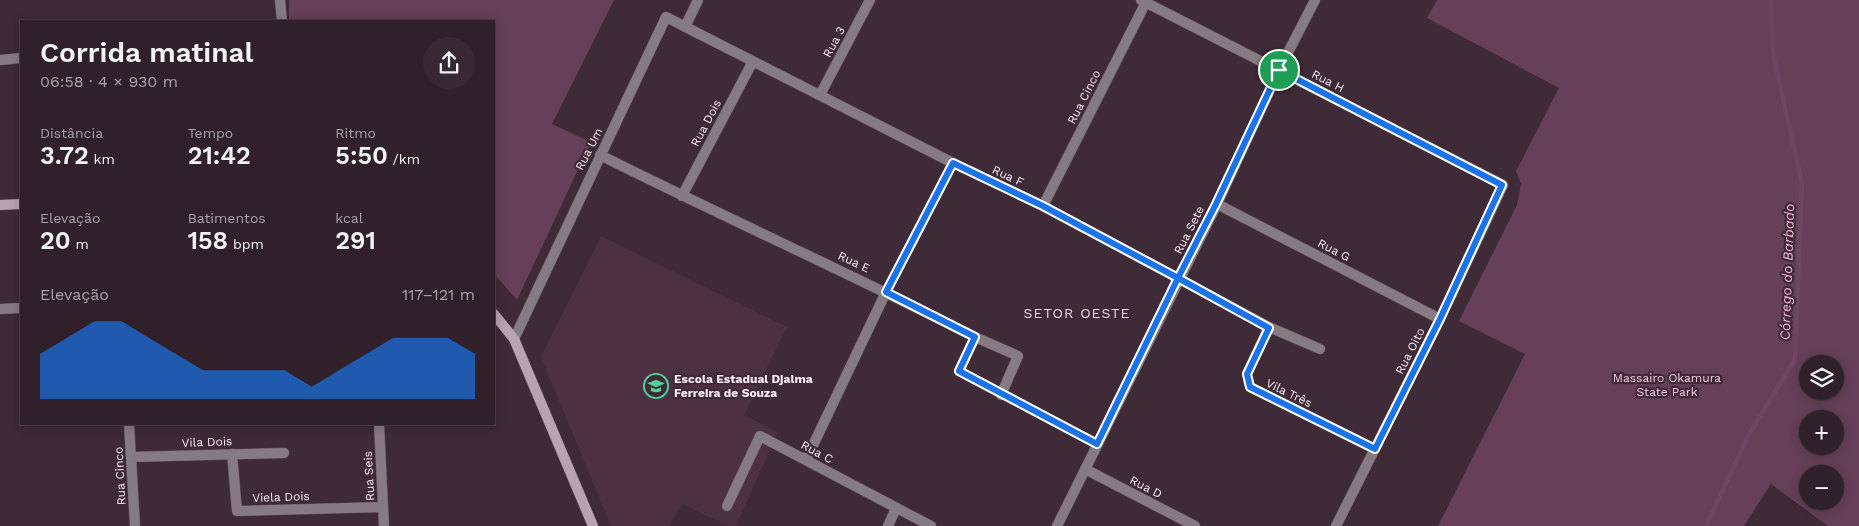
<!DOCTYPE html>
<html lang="pt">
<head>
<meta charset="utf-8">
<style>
  :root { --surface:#2f2029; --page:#372831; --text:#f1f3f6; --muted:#a7a3a8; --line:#4a3e46; --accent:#1a73e8 }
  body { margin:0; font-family:"Work Sans",sans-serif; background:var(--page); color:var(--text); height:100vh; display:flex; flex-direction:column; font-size:19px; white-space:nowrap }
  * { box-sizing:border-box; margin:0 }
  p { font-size:16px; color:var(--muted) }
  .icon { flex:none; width:28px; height:28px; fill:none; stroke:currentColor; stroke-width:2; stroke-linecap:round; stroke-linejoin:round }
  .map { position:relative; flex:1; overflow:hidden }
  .side { position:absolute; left:20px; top:20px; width:475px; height:405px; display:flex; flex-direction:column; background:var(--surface); border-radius:0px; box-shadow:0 2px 12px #0003,0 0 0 1px var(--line) }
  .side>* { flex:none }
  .controls { position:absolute; left:1799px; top:355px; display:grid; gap:10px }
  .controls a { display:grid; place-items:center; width:45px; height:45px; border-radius:50%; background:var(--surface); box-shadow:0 2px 12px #0003,0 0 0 1px var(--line); font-size:25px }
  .pin { position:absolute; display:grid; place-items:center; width:42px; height:42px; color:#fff; margin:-21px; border:2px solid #fff; border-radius:50%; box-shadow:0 1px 5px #0007 }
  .round { display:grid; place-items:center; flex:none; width:52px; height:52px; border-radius:26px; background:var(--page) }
  .overview { display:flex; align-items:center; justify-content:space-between; height:85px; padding:0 20px }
  h1 { font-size:28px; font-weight:600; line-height:38px }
  .figures { display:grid; grid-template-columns:repeat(3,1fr); gap:8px; height:85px; padding:5px 20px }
  .figures div { display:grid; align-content:center }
  .figures b { font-size:25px; font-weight:600 }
  .figures small { font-size:14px; font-weight:400 }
  .figures p { font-size:14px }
  .chart { height:140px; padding:10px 20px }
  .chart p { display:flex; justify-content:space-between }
  .chart svg { width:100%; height:90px; margin-top:5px; fill:var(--accent); opacity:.7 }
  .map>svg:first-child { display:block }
  .built { fill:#4c3143 }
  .green { fill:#654058; fill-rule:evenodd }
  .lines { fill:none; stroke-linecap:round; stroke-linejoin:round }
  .stream { stroke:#6e4663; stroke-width:4.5 }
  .minor-casing { stroke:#5d4955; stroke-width:11 }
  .secondary-casing { stroke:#5d4955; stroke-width:11 }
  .minor { stroke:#867b82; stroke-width:10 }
  .secondary { stroke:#b6a4af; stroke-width:10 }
  .route-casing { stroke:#fff; stroke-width:10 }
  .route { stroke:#1a73e8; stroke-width:6 }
  .labels { text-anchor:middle; stroke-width:4.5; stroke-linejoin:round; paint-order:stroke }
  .street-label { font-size:12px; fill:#f9eaf3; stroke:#3f2a37 }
  .park-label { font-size:12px; fill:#fac4e6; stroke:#3f2a37 }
  .poi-label { font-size:12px; font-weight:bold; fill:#f9eaf3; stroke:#3f2a37; text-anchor:start }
  .water-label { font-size:14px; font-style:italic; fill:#fbb4e1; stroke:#3f2a37 }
  .neighbourhood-label { font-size:14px; letter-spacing:1px; fill:#efd3e3; stroke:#3f2a37 }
</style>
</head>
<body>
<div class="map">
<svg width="1859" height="526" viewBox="0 0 1859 526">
  <rect width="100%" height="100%" fill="#3f2a37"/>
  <path class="built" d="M601 236 787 327 744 415 778 432 736 526H728L682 504 669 526H611L541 357Z"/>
  <path class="green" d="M289 0H614L552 124 591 142 517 300 494 274V21H289Z
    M1437 0H1859V526H1828L1771 484 1744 526H1438L1525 354 1459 321 1517 205 1521 184 1516 171 1559 88 1427 18ZM1808 364H1835V391H1808ZM1808 419H1835V446H1808ZM1808 474H1835V501H1808Z"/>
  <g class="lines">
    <path class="stream" d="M1706 526 1748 436 1795 359 1802 183 1773 54 1771 0"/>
    <defs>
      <path id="minor" d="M280 0 282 21
        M1141 0 1503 185 1440 319 1336 526
        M685 27 698 0
        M0 60 21 58
        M820 95 870 0
        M600 155C724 217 851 274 975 337L959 371 1097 444
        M682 196 752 63
        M1217 204 1440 319
        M1043 206 1147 0
        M0 309 21 308
        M1269 327 1247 374 1250 387 1375 449
        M975 337 1018 356 1001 395
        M514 339 666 17 953 163 1043 206 1269 327 1320 349
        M129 424 135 526
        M379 424 384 526
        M232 454 237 511 383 507
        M131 457 284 453
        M806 460 886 292 953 163
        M1085 469 1195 526
        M727 506 760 436 931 526
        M888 526 896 508
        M1057 526 1217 204 1279 70 1315 0"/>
      <path id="secondary" d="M0 205 21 204
        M494 314 514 339 593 526"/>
    </defs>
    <use href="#minor" class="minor-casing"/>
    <use href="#secondary" class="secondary-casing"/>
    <use href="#minor" class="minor"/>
    <use href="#secondary" class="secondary"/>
  </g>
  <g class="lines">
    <defs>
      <path id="route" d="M1279 70 1216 204 1178 278 1043 206 953 163 886 292 975 337 959 371 1097 444 1178 278 1269 328 1247 374 1250 387 1375 449 1440 319 1502 185 1279 70"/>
    </defs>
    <use href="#route" class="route-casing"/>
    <use href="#route" class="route"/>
  </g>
  <defs>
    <symbol id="school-ring" viewBox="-11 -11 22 22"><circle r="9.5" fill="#3f2a37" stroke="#4ed399" stroke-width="1.5"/><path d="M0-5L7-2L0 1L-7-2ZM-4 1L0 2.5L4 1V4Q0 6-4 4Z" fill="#4ed399"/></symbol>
  </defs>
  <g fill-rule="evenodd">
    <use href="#school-ring" x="642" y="372" width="28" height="28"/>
  </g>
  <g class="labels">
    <g class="street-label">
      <text transform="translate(834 42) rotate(-62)" y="4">Rua 3</text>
      <text transform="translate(1328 81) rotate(27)" y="4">Rua H</text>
      <text transform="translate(1084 97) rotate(-63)" y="4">Rua Cinco</text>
      <text transform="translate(706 123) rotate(-62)" y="4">Rua Dois</text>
      <text transform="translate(589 149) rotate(-63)" y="4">Rua Um</text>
      <text transform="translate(1008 176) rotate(25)" y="4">Rua F</text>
      <text transform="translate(1189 230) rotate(-63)" y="4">Rua Sete</text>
      <text transform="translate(1334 250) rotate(27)" y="4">Rua G</text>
      <text transform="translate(854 262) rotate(25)" y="4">Rua E</text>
      <text transform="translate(1410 351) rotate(-63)" y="4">Rua Oito</text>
      <text transform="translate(1289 393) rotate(26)" y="4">Vila Três</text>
      <text transform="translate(207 442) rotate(-2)" y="4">Vila Dois</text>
      <text transform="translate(817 452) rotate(28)" y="4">Rua C</text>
      <text transform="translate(120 476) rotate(-93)" y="4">Rua Cinco</text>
      <text transform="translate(369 476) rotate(-93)" y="4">Rua Seis</text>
      <text transform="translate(1146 487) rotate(27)" y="4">Rua D</text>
      <text transform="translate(281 497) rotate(-2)" y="4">Viela Dois</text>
    </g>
    <g class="park-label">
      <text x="1667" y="382">Massairo Okamura<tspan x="1667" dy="14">State Park</tspan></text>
    </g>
    <g class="poi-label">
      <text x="674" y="383">Escola Estadual Djalma<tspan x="674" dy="14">Ferreira de Souza</tspan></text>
    </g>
    <g class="water-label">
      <text transform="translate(1787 272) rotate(-88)" y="5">Córrego do Barbado</text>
    </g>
    <g class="neighbourhood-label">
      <text x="1077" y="318">SETOR OESTE</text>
    </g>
  </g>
</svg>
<div class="controls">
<a><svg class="icon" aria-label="layers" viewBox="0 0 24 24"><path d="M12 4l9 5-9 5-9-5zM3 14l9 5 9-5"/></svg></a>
<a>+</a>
<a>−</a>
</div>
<div class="pin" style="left:1279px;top:70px;background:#1e9e55"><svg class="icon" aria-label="arrive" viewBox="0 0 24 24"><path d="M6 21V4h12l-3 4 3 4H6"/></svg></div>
<section class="side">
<div class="overview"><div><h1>Corrida matinal</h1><p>06:58 · 4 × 930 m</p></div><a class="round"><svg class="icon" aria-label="share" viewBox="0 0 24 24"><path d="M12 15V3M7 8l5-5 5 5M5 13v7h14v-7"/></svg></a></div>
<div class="figures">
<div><p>Distância</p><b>3.72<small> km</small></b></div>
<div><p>Tempo</p><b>21:42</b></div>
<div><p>Ritmo</p><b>5:50<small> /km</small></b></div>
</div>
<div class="figures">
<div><p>Elevação</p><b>20<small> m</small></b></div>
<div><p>Batimentos</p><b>158<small> bpm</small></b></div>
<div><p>kcal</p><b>291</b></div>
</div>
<div class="chart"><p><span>Elevação</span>117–121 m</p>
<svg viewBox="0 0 160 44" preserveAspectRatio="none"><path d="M0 44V22L10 14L20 6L30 6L40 14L50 22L60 30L70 30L80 30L90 30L100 38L110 30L120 22L130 14L140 14L150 14L160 22V44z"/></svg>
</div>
</section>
</div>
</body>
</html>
